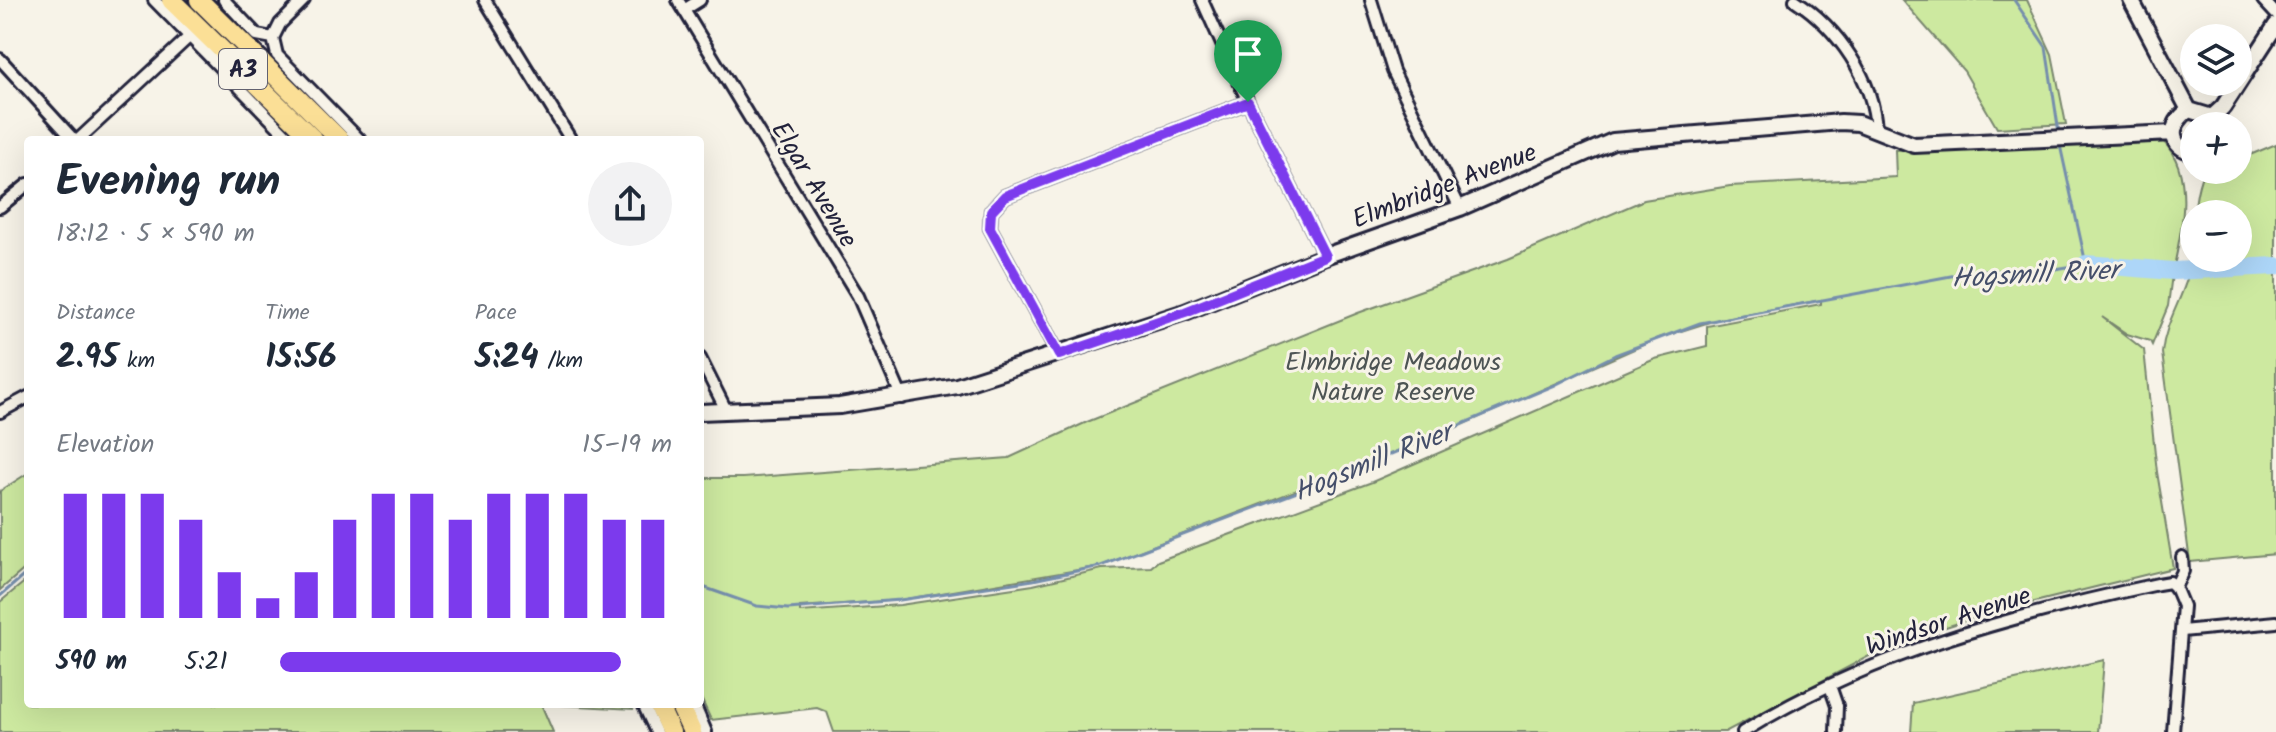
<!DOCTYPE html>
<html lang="en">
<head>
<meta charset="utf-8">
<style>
  :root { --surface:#fff; --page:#f2f2f3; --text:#1f2937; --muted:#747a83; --accent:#7c3aed }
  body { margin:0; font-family:Kalam,sans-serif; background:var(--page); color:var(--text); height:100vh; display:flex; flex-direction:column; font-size:30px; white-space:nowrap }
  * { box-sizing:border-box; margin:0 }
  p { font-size:26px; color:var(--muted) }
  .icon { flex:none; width:44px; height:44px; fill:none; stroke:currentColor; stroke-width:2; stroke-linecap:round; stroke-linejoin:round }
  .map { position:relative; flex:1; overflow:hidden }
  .sheet { position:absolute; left:24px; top:136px; width:680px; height:572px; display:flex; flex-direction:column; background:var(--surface); border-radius:8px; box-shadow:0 8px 32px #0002 }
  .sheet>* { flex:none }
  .tools { position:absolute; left:2180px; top:24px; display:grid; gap:16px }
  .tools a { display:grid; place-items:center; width:72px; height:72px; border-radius:50%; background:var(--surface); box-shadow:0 8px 32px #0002; font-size:40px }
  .pin { position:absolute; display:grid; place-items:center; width:68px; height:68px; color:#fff; margin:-82px -34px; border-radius:50% 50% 50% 0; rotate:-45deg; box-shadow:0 0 8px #0007 }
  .pin .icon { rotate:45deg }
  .round { display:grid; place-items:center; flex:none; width:84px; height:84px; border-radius:42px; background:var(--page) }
  .headline { display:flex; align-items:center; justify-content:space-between; height:136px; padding:0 32px }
  h1 { font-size:44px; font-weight:800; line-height:60px }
  .figures { display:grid; grid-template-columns:repeat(3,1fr); gap:12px; height:136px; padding:8px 32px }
  .figures div { display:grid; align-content:center }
  .figures b { font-size:34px; font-weight:800 }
  .figures small { font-size:22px; font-weight:400 }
  .figures p { font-size:22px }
  .chart { height:224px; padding:16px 32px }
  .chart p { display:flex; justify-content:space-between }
  .chart svg { width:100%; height:144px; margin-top:8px; stroke:var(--accent); stroke-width:6 }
  ul { padding:0 32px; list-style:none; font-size:26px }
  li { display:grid; grid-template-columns:128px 96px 1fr; align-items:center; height:60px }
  li i { height:20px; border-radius:10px; background:var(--accent) }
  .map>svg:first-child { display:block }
  .green { fill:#cde9a0; stroke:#78866e; stroke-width:2; fill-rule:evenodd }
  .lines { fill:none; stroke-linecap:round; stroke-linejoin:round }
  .stream { stroke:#758eac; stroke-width:3 }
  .river { stroke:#add6f8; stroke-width:18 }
  .minor-casing { stroke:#22223b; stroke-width:16 }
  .tertiary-casing { stroke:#22223b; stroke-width:20 }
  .trunk-casing { stroke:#22223b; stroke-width:24 }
  .minor { stroke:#f7f3e8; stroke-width:10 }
  .tertiary { stroke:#f7f3e8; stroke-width:14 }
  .trunk { stroke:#fbdf96; stroke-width:18 }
  .route-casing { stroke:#fff; stroke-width:16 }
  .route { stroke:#7c3aed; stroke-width:10 }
  .labels { text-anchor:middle; stroke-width:6; stroke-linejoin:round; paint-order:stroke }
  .shield { fill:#f7f3e8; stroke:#62616f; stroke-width:2 }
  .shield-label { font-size:24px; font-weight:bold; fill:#22223b }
  .street-label { font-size:26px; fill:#22223b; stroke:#f7f3e8 }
  .park-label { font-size:26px; fill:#4d5454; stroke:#f7f3e8 }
  .water-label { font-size:28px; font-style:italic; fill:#454f6a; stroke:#f7f3e8 }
</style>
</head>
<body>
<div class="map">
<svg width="2276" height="732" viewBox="0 0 2276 732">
  <rect width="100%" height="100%" fill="#f7f3e8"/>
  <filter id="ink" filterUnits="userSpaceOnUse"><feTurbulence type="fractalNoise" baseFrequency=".0125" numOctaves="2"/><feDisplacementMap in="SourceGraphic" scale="16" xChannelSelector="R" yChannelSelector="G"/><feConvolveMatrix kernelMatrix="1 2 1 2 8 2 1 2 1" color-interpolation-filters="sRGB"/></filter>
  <g filter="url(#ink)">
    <path class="green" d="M1902 0H2027L2052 54 2066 124 1997 128 1964 71Z
      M2155 140 2163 141C2195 174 2182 230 2173 271L2132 270 2134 273 2172 274 2168 306 2152 345 2150 341 2127 334 2102 317 2144 350 2157 472 2173 568 1990 613 1892 644 1725 732H834L827 712 817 708 711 720 700 696V478H743L1009 458 1087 422 1358 313 1508 259 1644 200 1730 186 1896 177 1895 150ZM1821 300V304L1707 326V346L1655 359 1372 482 1158 561 1151 567 1102 569 1033 585 900 605 800 612V607L900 600 1101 566 1439 435 1659 338 1719 319Z
      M2276 144V554L2190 562 2162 353C2165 324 2180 303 2188 276 2198 241 2188 209 2204 170H2238V160ZM2194 214H2238V258H2194Z
      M28 473V566L0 590V491Z
      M28 579V704H631L633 709 541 704 553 732H0V602Z
      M2104 660 2098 732H1911L1913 703Z"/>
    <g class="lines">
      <path class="stream" d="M2014 0 2046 47 2059 133
        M700 586 757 606 788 609 900 600 1033 580 1101 566 1334 478 1555 385 1615 355 1700 323 1983 270 2030 273 2086 264 2060 145
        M0 596 28 572"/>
      <path class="river" d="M2086 264 2173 271 2276 266"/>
      <defs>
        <path id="minor" d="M154 0 291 140
          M224 0 257 35 273 38
          M485 0 571 140
          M678 0 858 296 902 398
          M1202 0 1248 102 1325 256
          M1371 0 1393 71 1460 208
          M1795 0C1838 28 1874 80 1876 130
          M2263 0 2276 14
          M684 10 700 0
          M273 38 277 55 360 140
          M273 38 280 24 304 0
          M0 59 74 140
          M78 140 190 36
          M0 207 28 184
          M1059 355 990 228 991 211 1005 196 1248 102
          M700 358 726 410
          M0 412 28 397
          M2182 631 2276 622
          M1830 686 1837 706 1836 732
          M643 704 656 732
          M694 704 706 732
          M1743 732C1870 653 2014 615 2158 584L2170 582 2175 587
          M2173 732 2183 606 2175 587 2183 571 2182 557"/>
        <path id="tertiary" d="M2131 0 2189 110
          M2212 117 2223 107 2276 25
          M2194 152C2168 148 2168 124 2189 110L2212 117
          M700 412 840 406 957 386 1185 312 1325 256 1460 208 1613 141 1841 122 1858 123 1914 145 2173 133"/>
        <path id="trunk" d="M171 0 314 140
          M199 0 340 140
          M658 704 671 732
          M679 704 692 732"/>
      </defs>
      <use href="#minor" class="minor-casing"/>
      <use href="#tertiary" class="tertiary-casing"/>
      <use href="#trunk" class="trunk-casing"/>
      <use href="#minor" class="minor"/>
      <use href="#tertiary" class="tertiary"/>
      <use href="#trunk" class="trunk"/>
    </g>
  </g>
  <g class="lines" filter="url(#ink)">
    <defs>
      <path id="route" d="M1248 102 1325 256 1185 312 1059 355 990 228 991 211 1005 196Z"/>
    </defs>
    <use href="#route" class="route-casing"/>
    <use href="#route" class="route"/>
  </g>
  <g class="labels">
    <rect class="shield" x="219" y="49" width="48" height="40" rx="6"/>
    <g class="shield-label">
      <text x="243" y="77">A3</text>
    </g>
    <g class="street-label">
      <text transform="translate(815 184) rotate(59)" y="9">Elgar Avenue</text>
      <text transform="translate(1444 185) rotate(-21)" y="9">Elmbridge Avenue</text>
      <text transform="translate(1948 620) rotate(-18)" y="9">Windsor Avenue</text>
    </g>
    <g class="park-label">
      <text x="1393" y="370">Elmbridge Meadows<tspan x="1393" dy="30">Nature Reserve</tspan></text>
    </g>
    <g class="water-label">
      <text transform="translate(2035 273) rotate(-3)" y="10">Hogsmill River</text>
      <text transform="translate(1372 461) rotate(-22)" y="10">Hogsmill River</text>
    </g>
  </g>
</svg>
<div class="tools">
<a><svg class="icon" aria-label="layers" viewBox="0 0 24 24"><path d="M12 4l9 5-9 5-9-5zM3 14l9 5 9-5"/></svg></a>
<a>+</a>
<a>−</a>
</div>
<div class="pin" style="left:1248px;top:102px;background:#1e9e55"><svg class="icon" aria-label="arrive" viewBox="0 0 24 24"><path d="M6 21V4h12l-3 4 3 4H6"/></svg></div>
<section class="sheet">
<div class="headline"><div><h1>Evening run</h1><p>18:12 · 5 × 590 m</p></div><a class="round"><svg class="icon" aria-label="share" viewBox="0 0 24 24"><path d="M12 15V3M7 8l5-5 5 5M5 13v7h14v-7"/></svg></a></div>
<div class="figures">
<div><p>Distance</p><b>2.95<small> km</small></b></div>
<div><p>Time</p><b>15:56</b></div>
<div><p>Pace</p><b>5:24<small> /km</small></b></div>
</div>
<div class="chart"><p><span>Elevation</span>15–19 m</p>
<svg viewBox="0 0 160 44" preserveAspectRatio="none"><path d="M5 44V6M15 44V6M25 44V6M35 44V14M45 44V30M55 44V38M65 44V30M75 44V14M85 44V6M95 44V6M105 44V14M115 44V6M125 44V6M135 44V6M145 44V14M155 44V14"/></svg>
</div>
<ul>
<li><b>590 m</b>5:21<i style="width:87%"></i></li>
</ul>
</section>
</div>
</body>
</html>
